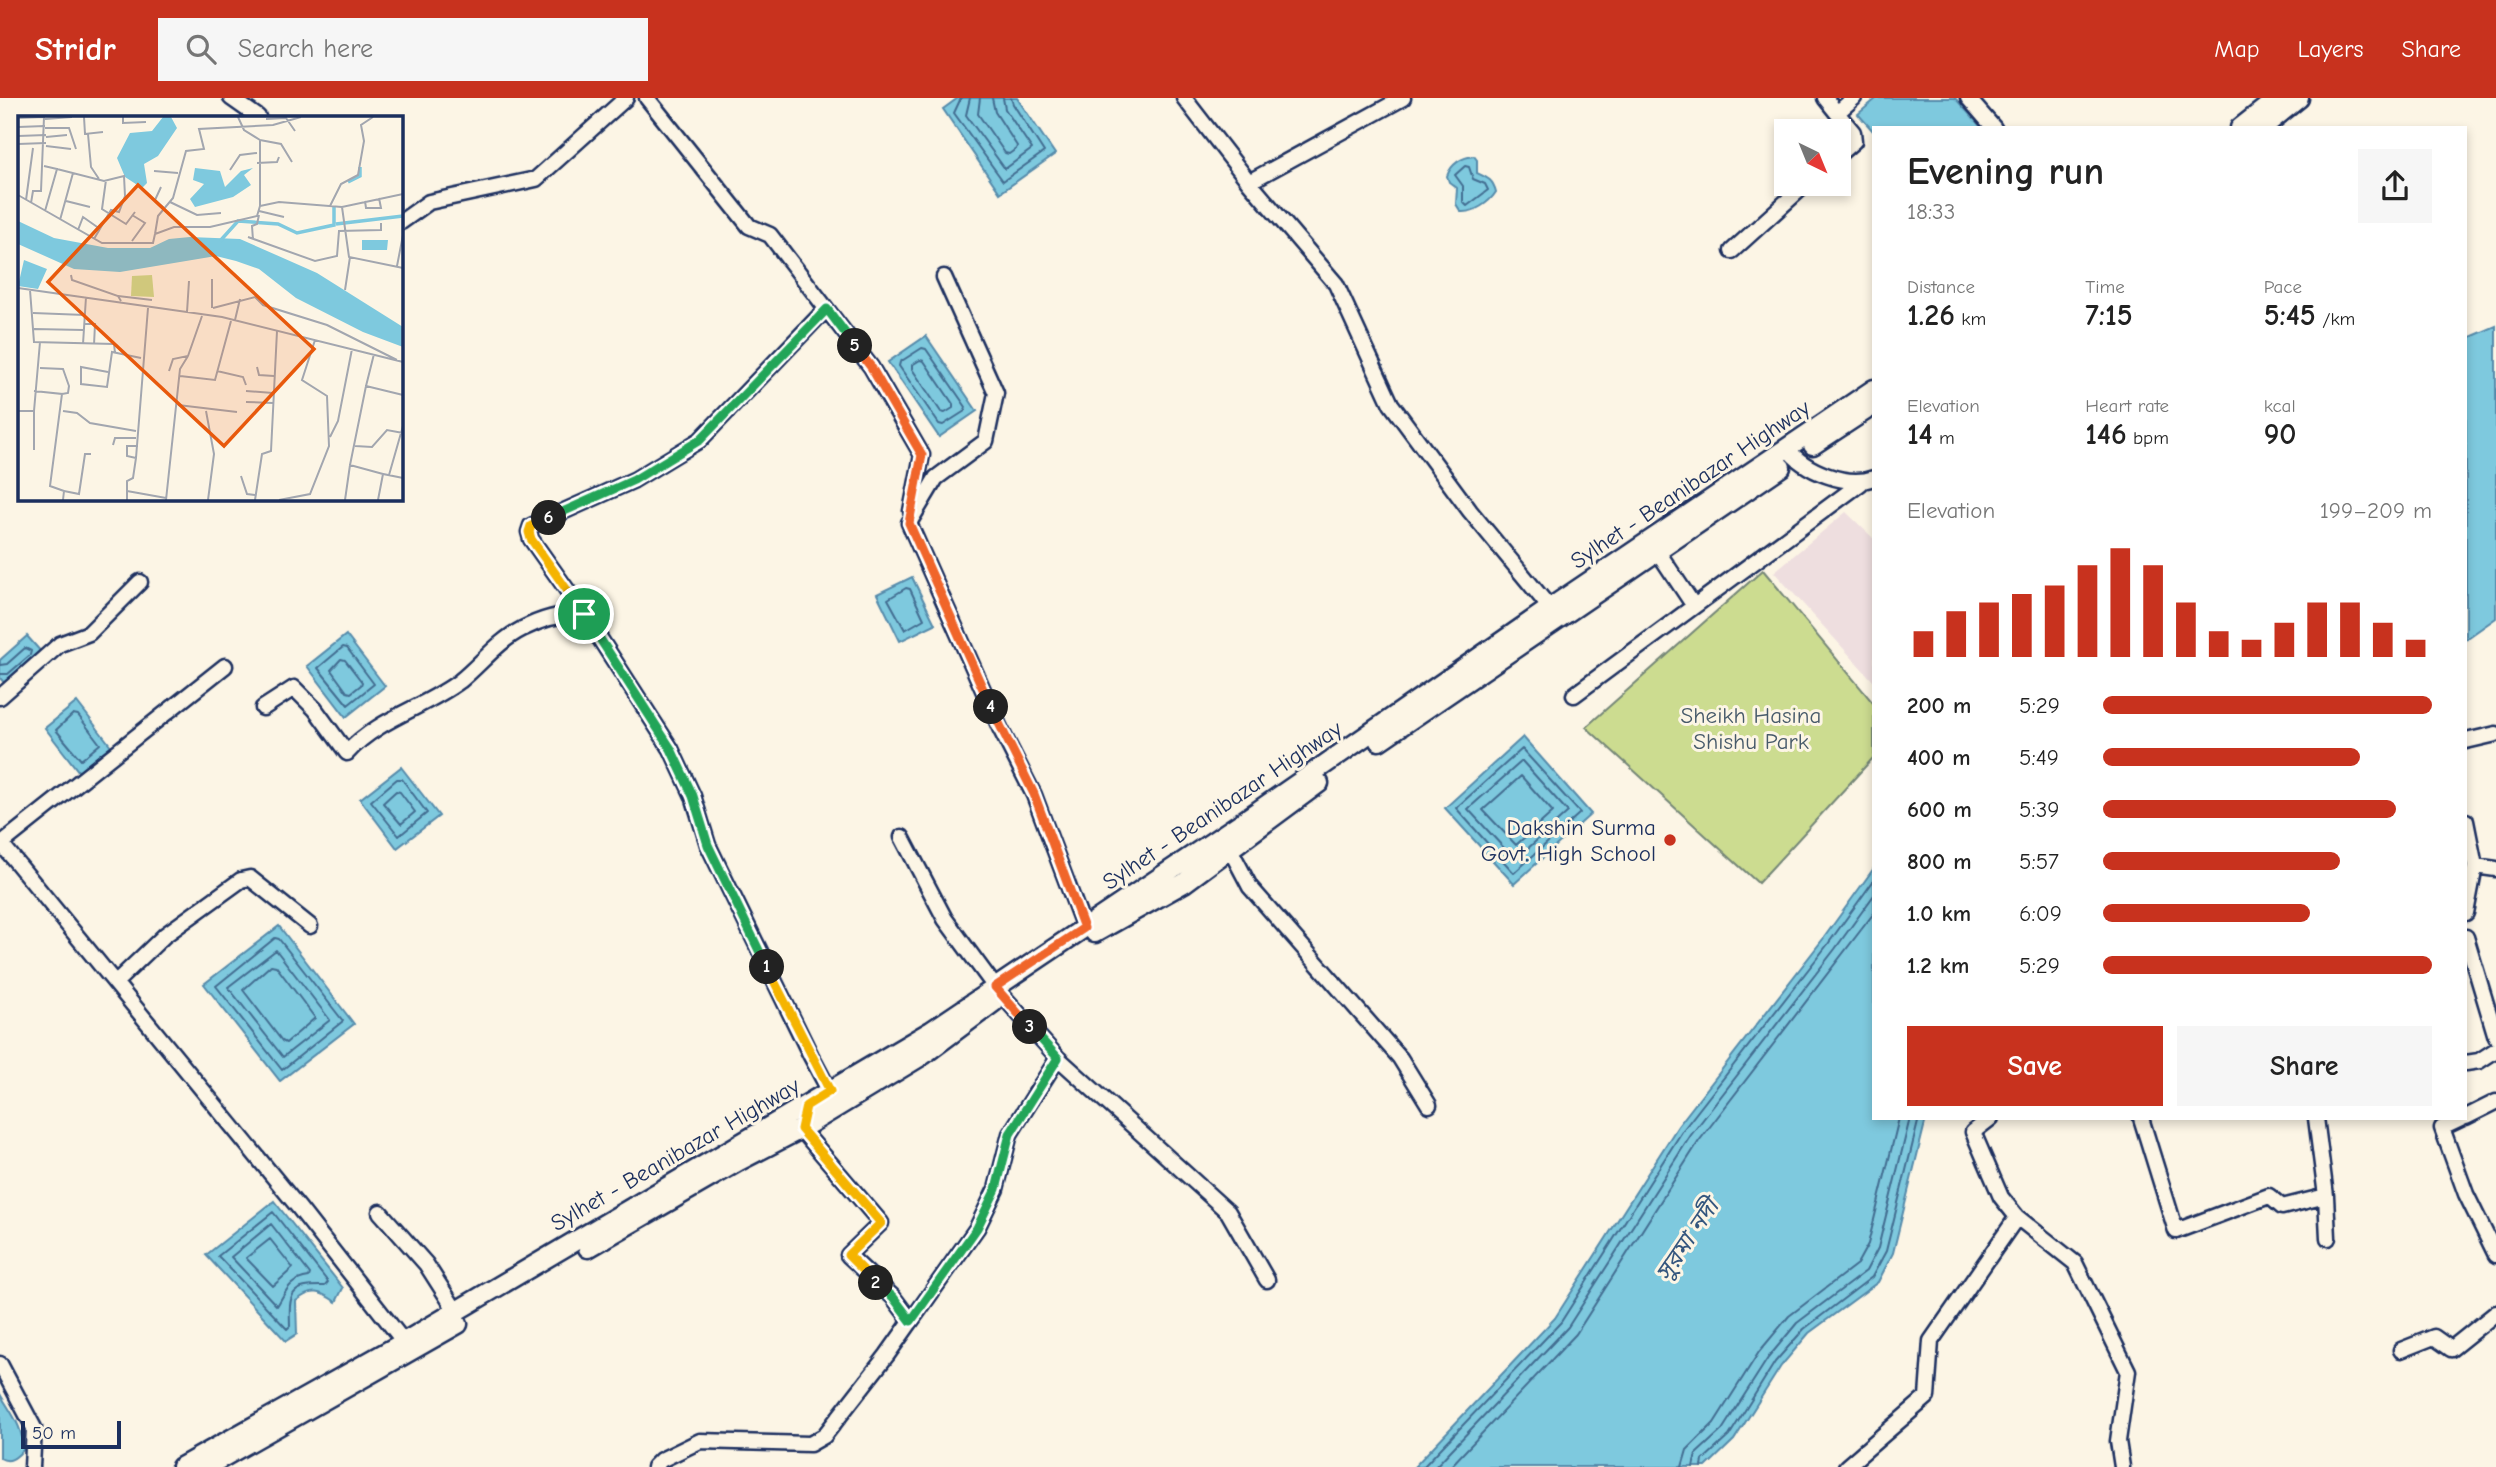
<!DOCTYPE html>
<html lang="en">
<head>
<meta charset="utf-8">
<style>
  :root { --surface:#fff; --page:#f6f6f6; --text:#222; --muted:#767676; --accent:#c8321e }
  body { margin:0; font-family:"Comic Neue","Noto Sans Bengali",sans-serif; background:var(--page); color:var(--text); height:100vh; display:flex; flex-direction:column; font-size:26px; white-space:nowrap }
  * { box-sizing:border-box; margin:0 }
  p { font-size:23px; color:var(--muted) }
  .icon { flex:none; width:38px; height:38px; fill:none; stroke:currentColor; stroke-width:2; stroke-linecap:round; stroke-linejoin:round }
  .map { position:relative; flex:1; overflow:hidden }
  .side { position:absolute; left:1872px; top:28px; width:595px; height:994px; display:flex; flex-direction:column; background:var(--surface); border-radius:0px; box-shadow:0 4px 10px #0003 }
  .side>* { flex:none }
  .needle { width:46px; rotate:137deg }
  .controls { position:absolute; left:1774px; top:21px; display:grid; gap:14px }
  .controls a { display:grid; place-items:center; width:77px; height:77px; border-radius:0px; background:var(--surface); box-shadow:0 4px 10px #0003; font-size:35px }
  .scale { position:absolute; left:21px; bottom:18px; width:100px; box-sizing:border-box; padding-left:7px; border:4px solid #1b2f5e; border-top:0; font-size:19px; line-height:24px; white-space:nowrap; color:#1b2f5e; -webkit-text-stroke:5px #fcf5e5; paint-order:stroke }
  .pin { position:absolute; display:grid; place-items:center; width:60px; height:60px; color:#fff; margin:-30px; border:4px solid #fff; border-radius:50%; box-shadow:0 2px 7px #0007 }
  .km { position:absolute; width:35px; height:35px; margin:-18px; border-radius:50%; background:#222; color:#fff; font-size:19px; line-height:35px; text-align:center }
  .round { display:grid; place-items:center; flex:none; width:74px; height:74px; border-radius:0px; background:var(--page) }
  .head { display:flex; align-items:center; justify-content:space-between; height:119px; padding:0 35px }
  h1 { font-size:38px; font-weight:700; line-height:52px }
  .metrics { display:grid; grid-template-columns:repeat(3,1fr); gap:10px; height:119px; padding:7px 35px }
  .metrics div { display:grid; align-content:center }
  .metrics b { font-size:30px; font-weight:700 }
  .metrics small { font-size:19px; font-weight:400 }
  .metrics p { font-size:19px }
  .chart { height:196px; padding:14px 35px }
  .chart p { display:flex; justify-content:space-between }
  .chart svg { width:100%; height:126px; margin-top:7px; stroke:var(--accent); stroke-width:6 }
  .primary-button { display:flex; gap:14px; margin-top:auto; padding:14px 35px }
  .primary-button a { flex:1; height:80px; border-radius:0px; background:var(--accent); color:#fff; font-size:28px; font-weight:700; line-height:80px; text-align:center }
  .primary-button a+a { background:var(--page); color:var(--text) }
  ul { padding:0 35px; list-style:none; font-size:23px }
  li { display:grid; grid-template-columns:112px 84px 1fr; align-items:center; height:52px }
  li i { height:18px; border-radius:9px; background:var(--accent) }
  header { display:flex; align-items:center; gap:42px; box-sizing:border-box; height:98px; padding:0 35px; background:var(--accent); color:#fff }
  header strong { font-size:33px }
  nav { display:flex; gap:38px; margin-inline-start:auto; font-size:24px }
  .search { width:490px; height:63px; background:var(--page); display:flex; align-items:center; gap:18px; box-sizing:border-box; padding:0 24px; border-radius:0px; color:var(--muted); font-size:26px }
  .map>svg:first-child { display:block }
  .built { fill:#eededf }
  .green { fill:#ccdc90; stroke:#748677; stroke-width:2 }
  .water { fill:#7ec9de; stroke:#568bab; stroke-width:2 }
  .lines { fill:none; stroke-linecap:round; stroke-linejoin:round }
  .shore { stroke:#436d91; stroke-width:2 }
  .minor-casing { stroke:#1b2f5e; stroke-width:19 }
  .major-casing { stroke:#1b2f5e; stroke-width:23 }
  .minor { stroke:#fcf5e5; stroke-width:14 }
  .major { stroke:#fcf5e5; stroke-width:18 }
  .split-1-casing { stroke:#fff; stroke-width:14 }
  .split-2-casing { stroke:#fff; stroke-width:14 }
  .split-3-casing { stroke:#fff; stroke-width:14 }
  .split-4-casing { stroke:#fff; stroke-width:14 }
  .split-5-casing { stroke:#fff; stroke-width:14 }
  .split-6-casing { stroke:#fff; stroke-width:14 }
  .split-7-casing { stroke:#fff; stroke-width:14 }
  .split-1 { stroke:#22a559; stroke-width:9 }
  .split-2 { stroke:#f5b400; stroke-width:9 }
  .split-3 { stroke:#22a559; stroke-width:9 }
  .split-4 { stroke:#f0652b; stroke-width:9 }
  .split-5 { stroke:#f0652b; stroke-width:9 }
  .split-6 { stroke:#22a559; stroke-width:9 }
  .split-7 { stroke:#f5b400; stroke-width:9 }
  .poi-dot { fill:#c8321e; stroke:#fcf5e5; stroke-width:2.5 }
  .labels { text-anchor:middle; stroke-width:6; stroke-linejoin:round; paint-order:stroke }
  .street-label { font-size:23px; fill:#1b2f5e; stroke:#fcf5e5 }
  .park-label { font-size:23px; fill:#475a6a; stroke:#fcf5e5 }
  .poi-label { font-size:23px; fill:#1b2f5e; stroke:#fcf5e5; text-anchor:end }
  .water-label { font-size:24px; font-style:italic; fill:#34567e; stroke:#fcf5e5 }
  .inset-river { fill:none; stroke:#7ec9de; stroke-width:3.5 }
  .inset-road { fill:none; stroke:#a2a6af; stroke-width:2 }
  .view { fill:#e8590c; fill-opacity:0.15; stroke:#e8590c; stroke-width:3.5 }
  .inset-edge { fill:none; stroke:#1b2f5e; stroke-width:3.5 }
</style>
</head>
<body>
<header>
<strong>Stridr</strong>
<div class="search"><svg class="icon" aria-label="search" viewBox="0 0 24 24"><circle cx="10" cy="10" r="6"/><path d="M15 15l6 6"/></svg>Search here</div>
<nav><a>Map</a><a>Layers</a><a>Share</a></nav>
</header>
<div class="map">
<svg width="2496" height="1369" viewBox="0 0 2496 1369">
  <rect width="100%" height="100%" fill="#fcf5e5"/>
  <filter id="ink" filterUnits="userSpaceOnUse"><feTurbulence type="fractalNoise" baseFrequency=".0143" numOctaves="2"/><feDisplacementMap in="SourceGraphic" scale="14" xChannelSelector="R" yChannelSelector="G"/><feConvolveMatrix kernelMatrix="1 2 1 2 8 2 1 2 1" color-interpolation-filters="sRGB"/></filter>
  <g filter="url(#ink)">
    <path class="built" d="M1846 414 1874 441V584L1774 474Z"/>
    <path class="green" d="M1763 472 1874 606V659L1758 785 1586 629Z"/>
    <path class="water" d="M958 0H1017L1055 56 1000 95 943 11Z
      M1877 0H1955L1982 30H1874V34L1858 16Z
      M1474 58 1477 62V75C1488 80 1493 82 1496 94 1489 105 1474 115 1461 114L1456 106 1457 90 1449 84 1447 78C1451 66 1462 59 1474 58Z
      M2496 228V520L2466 541V241Z
      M926 238 977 313 939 339 888 264Z
      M912 479 935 526 900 543 877 496Z
      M346 537 385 588 346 619 307 568Z
      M27 538 42 555 6 587 0 580V562Z
      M77 604 111 648 79 674 45 630Z
      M1523 639 1591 716 1514 786 1445 710Z
      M401 669 439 718 397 750 360 701Z
      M1874 770V1020H1928L1925 1025 1893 1155 1878 1184 1809 1235 1781 1268 1734 1342 1706 1369H1414L1555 1220 1678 1028 1823 841Z
      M279 828 354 926 280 983 204 886Z
      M274 1103 343 1190 336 1204C320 1193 312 1190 296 1203L297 1236 286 1243 206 1157Z
      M0 1296C11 1315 24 1330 23 1352 16 1359 10 1366 0 1360Z"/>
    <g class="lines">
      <path class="shore" d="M961 0 954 15 1003 83 1044 54 1013 6 1011 0
        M970 0 966 17 1005 71 1032 51 1005 11 1003 0
        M980 0 978 16 1005 55 1009 56 1016 51 1017 48 995 14 992 0
        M1465 68 1469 69 1473 81 1485 86 1488 92 1467 108 1463 104V88L1455 77Z
        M922 250 926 251 966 309 965 313 943 327 939 326 899 268 900 264Z
        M920 262 924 263 953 306V310L945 315 941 314 912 271V267Z
        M906 490 910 491 924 521 905 532 888 501Z
        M343 549 347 550 374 586 348 607 318 570Z
        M341 561 345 562 362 584 361 587 351 595 347 594 331 572Z
        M0 567 7 566 25 550 31 553 30 557 8 576H0
        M73 616 78 617 100 646 81 662 56 632Z
        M1522 651 1580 715 1514 775 1456 710Z
        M1522 663 1568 714 1515 762 1468 711Z
        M1521 678 1553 714 1516 747 1483 712Z
        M397 681H402L427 715 399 738 371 703Z
        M396 693 400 694 415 714 401 726 383 705Z
        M275 840 279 841 343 923 282 972 216 888Z
        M276 852 330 922 283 959 228 889Z
        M271 867 276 868 315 920 286 945 282 943 243 892Z
        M273 1114 328 1184 325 1188C289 1187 289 1196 290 1228L287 1231 218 1158Z
        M271 1126 310 1176 309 1179C288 1182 286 1194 277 1208L231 1159Z
        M270 1141 293 1170 273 1188 246 1160Z
        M1423 1369 1561 1224 1683 1032 1828 846 1874 782
        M1435 1369 1568 1229 1691 1037 1835 851 1874 797
        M1450 1369 1576 1236 1699 1043 1874 815
        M1682 1369 1687 1352 1714 1325 1759 1254 1789 1218 1857 1166 1868 1146 1899 1020
        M1693 1369 1696 1356 1722 1332 1768 1260 1797 1225 1866 1173 1878 1150 1910 1020
        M1702 1369 1703 1362 1729 1338 1775 1264 1804 1231 1872 1179 1886 1153 1919 1020"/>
      <defs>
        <path id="minor" d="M231 0 258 19
          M647 0 749 128 770 137 871 269 922 357 911 413
          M1184 0 1249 84 1336 186 1391 306 1470 413 1550 510
          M1825 0 1837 15 1854 0
          M1968 0 1994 30
          M1837 15 1853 34 1854 43 1839 56
          M1249 84 1403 0
          M401 124 429 104 536 81 626 0
          M1732 153 1806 86
          M944 179 996 295 986 343 936 380 909 425 1000 630 1034 697 1084 830
          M826 211 700 342 634 382 531 428 529 434 531 441 584 516 671 651 693 698 708 747 811 958 830 994
          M1787 350C1804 373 1847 390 1874 380
          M1658 454 1694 508
          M1574 597 1861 385
          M0 599 60 546 89 535 140 484
          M263 610 294 590 315 611 347 655C377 621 424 610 460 583 481 566 498 543 522 531 541 521 563 515 584 516
          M2466 643 2496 636
          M2466 723 2475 768 2466 815
          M902 739 945 821 995 889 1058 960 1228 1114 1267 1182
          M0 744 299 1110 404 1244
          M1 746 225 568
          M1230 751 1250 789 1400 960 1429 1007
          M2475 768 2496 771
          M2466 839 2496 939
          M115 885 165 837 241 782 250 780 310 828
          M2466 965 2479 963 2496 952
          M806 1008 801 1031 881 1125 848 1157 893 1199 911 1223
          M2466 1019 2496 1004
          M2141 1020 2176 1133 2269 1098 2282 1109 2326 1098
          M2316 1020 2326 1098 2328 1140
          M2463 1020 2442 1030 2466 1096 2496 1157
          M380 1114 426 1166 456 1213
          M2017 1119 2075 1165 2128 1273 2118 1343 2122 1369
          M2401 1252 2434 1239 2451 1251 2496 1215
          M0 1266 34 1330 32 1369
          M654 1369 661 1362 700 1343 810 1346 824 1338 887 1257 977 1130 996 1091 1010 1036 1058 960
          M1846 1369 1927 1299 1931 1243 2017 1119 2001 1099 1973 1034 1991 1020"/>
        <path id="major" d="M2240 30 2278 0
          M2262 30 2299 0
          M1813 347 1874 307
          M1379 643 1781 369
          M1095 835 1184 785 1319 685
          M588 1150 739 1063 801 1031 923 957 994 904
          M181 1369 404 1244 931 933 1239 726 1550 510 1874 291
          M206 1369 458 1226"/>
      </defs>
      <use href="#minor" class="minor-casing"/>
      <use href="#major" class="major-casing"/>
      <use href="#minor" class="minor"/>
      <use href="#major" class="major"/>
    </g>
  </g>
  <g class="lines" filter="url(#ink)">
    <defs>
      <path id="split-1" d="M584 516 671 651 693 698 708 747 767 869"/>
      <path id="split-2" d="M767 869 830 993 806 1008 801 1031 881 1125 848 1157 876 1185"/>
      <path id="split-3" d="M876 1185 893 1199 911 1223 977 1130 996 1091 1010 1036 1058 960 1030 929"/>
      <path id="split-4" d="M991 609 1034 696 1084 830 995 889 1030 929"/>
      <path id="split-5" d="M855 248 871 269 922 357 909 425 991 609"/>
      <path id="split-6" d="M549 420 634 382 700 342 827 211 855 248"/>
      <path id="split-7" d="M549 420 531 428 529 434 531 441 584 516"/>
    </defs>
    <use href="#split-1" class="split-1-casing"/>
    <use href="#split-2" class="split-2-casing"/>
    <use href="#split-3" class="split-3-casing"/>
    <use href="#split-4" class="split-4-casing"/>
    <use href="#split-5" class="split-5-casing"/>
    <use href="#split-6" class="split-6-casing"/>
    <use href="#split-7" class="split-7-casing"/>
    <use href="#split-1" class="split-1"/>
    <use href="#split-2" class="split-2"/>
    <use href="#split-3" class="split-3"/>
    <use href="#split-4" class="split-4"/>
    <use href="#split-5" class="split-5"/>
    <use href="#split-6" class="split-6"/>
    <use href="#split-7" class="split-7"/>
  </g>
  <circle class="poi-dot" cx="1670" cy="742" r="7"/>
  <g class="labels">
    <g class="street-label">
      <text transform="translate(1690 386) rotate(-34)" y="8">Sylhet - Beanibazar Highway</text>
      <text transform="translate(1222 707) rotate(-34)" y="8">Sylhet - Beanibazar Highway</text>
      <text transform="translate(675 1056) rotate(-30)" y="8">Sylhet - Beanibazar Highway</text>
    </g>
    <g class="park-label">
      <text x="1751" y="625">Sheikh Hasina<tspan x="1751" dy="26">Shishu Park</tspan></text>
    </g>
    <g class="poi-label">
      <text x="1656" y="737">Dakshin Surma<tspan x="1656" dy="26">Govt. High School</tspan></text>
    </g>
    <g class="water-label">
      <text transform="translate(1687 1142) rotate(-56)" y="8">সুরমা নদী</text>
    </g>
  </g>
  <g transform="translate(18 18)">
    <rect width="385" height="385" fill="#fcf5e5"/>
    <path d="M134 159 136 181 113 180 114 160Z" fill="#ccdc90"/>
    <path d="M145 1H153L159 12 140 40 126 48 129 67 124 72 107 61 99 42 112 17 134 15ZM177 52 202 55 207 71 223 55 235 52 226 59 233 69 215 81 177 91 172 83 186 68 175 64ZM0 105 36 122 90 132H132L151 123 172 121 222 123 299 157 385 211V231L345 216 278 182 241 153 218 145 198 140 102 156 56 153 0 128ZM344 124H370L369 134H344ZM6 144 29 153 20 173 0 170Z" fill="#7ec9de"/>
    <path class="inset-river" d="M330 66 342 60V51M318 108 385 100M202 125 220 105 260 108 279 117 316 109V90"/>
    <path class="inset-road" d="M66 1 67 18 85 16M105 1V7L128 6M220 1 226 14 242 24V90L261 86 324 91 385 78M0 2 27 1M27 3 54 1M248 3 268 2 277 15M0 11 27 10M27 12H51L58 33M70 18 73 51 81 63M0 20 28 19M28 21 49 19M242 24 263 28 274 46M0 28 28 27M28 30 53 33M239 47 259 46 261 41M26 50 39 53 27 95M39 53 86 65 106 60 107 80 101 96 93 94 76 123M212 54 222 39 239 37M136 55 160 57M88 64 84 93 108 108 117 96M143 71 137 84 147 93M0 79 84 127H135L137 118 156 111H192L239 100 242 90M8 84 15 32M48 85 72 91M347 85 348 92H363L361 82M152 86 179 99 203 97M13 87 15 75H23L26 1M312 90 323 68 340 59 346 25 343 9 355 1M324 91 331 141 385 152M241 95 266 101M114 99 127 107 114 125M42 104 55 57M60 114 65 101 82 113M137 118 140 100 155 82 168 35 186 33 181 13 255 9 283 1M230 121 297 145 319 140 321 115 363 114V107M235 124 234 110 239 108 241 99M379 150 385 119M53 159 54 164 100 180 103 185M194 163V192M0 172 204 201 385 246M12 174 16 226 96 228 97 237M327 174 332 141M100 180 134 184M195 192 237 181 245 189 309 209 379 244M169 196 171 165M15 197 67 199M217 204 222 183M67 208H77L76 229M16 213 66 214M65 228 68 181M356 238 348 270 385 279M239 251 241 259 256 260M22 252 45 253 51 270 50 277 44 278M151 255 155 243 170 240 184 200M199 255 225 261 228 269M90 256 63 251V268L89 271 94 236 123 242M162 260 197 264 213 205M348 270 332 349 365 358M16 275 44 278 32 370 46 375 45 384M228 275 255 277M228 286 255 287M160 289 219 296M0 295H16L22 226M45 295 59 297 72 307 118 315M188 295 196 338 190 384M312 321 320 305 334 233M95 329 97 322H118M337 330 354 331 369 314 385 317M16 334V295M118 342 109 340V330H120M371 359 385 310M223 360 229 378 237 379M46 375 61 378 67 338H73M109 375 148 382M109 384V365L115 362 118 342 130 192M148 384 162 253 170 240M237 384 244 338 253 335 259 215M261 384 292 378 311 330 309 280 284 264 297 224M327 384 332 349M360 384 365 358 385 362"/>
    <path class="view" d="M120 69 296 233 206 330 30 166Z"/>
    <rect width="385" height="385" class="inset-edge"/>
  </g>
</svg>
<div class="controls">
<a><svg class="needle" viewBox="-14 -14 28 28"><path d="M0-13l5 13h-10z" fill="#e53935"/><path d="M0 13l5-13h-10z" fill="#767676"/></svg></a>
</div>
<div class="scale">50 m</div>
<div class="pin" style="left:584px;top:516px;background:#1e9e55"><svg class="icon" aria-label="arrive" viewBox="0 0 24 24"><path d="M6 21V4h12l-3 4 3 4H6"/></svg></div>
<b class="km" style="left:767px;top:869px">1</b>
<b class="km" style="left:876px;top:1185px">2</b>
<b class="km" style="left:1030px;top:929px">3</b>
<b class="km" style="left:991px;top:609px">4</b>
<b class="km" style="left:855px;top:248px">5</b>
<b class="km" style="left:549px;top:420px">6</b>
<section class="side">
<div class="head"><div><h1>Evening run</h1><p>18:33</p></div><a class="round"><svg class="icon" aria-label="share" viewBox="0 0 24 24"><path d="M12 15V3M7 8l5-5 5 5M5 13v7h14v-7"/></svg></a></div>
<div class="metrics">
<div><p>Distance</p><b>1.26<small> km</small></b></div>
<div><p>Time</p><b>7:15</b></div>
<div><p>Pace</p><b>5:45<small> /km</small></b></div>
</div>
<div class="metrics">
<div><p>Elevation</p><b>14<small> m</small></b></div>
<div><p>Heart rate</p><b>146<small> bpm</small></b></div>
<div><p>kcal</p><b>90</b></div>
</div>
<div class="chart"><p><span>Elevation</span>199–209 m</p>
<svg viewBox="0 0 160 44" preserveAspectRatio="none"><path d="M5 44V35M15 44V28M25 44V25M35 44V22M45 44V19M55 44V12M65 44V6M75 44V12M85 44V25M95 44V35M105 44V38M115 44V32M125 44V25M135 44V25M145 44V32M155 44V38"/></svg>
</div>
<ul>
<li><b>200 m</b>5:29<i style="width:100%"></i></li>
<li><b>400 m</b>5:49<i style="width:78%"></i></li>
<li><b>600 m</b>5:39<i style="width:89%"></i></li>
<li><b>800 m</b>5:57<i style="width:72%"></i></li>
<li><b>1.0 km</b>6:09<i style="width:63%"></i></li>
<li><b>1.2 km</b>5:29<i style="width:100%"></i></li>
</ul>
<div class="primary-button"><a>Save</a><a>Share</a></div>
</section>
</div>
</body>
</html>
